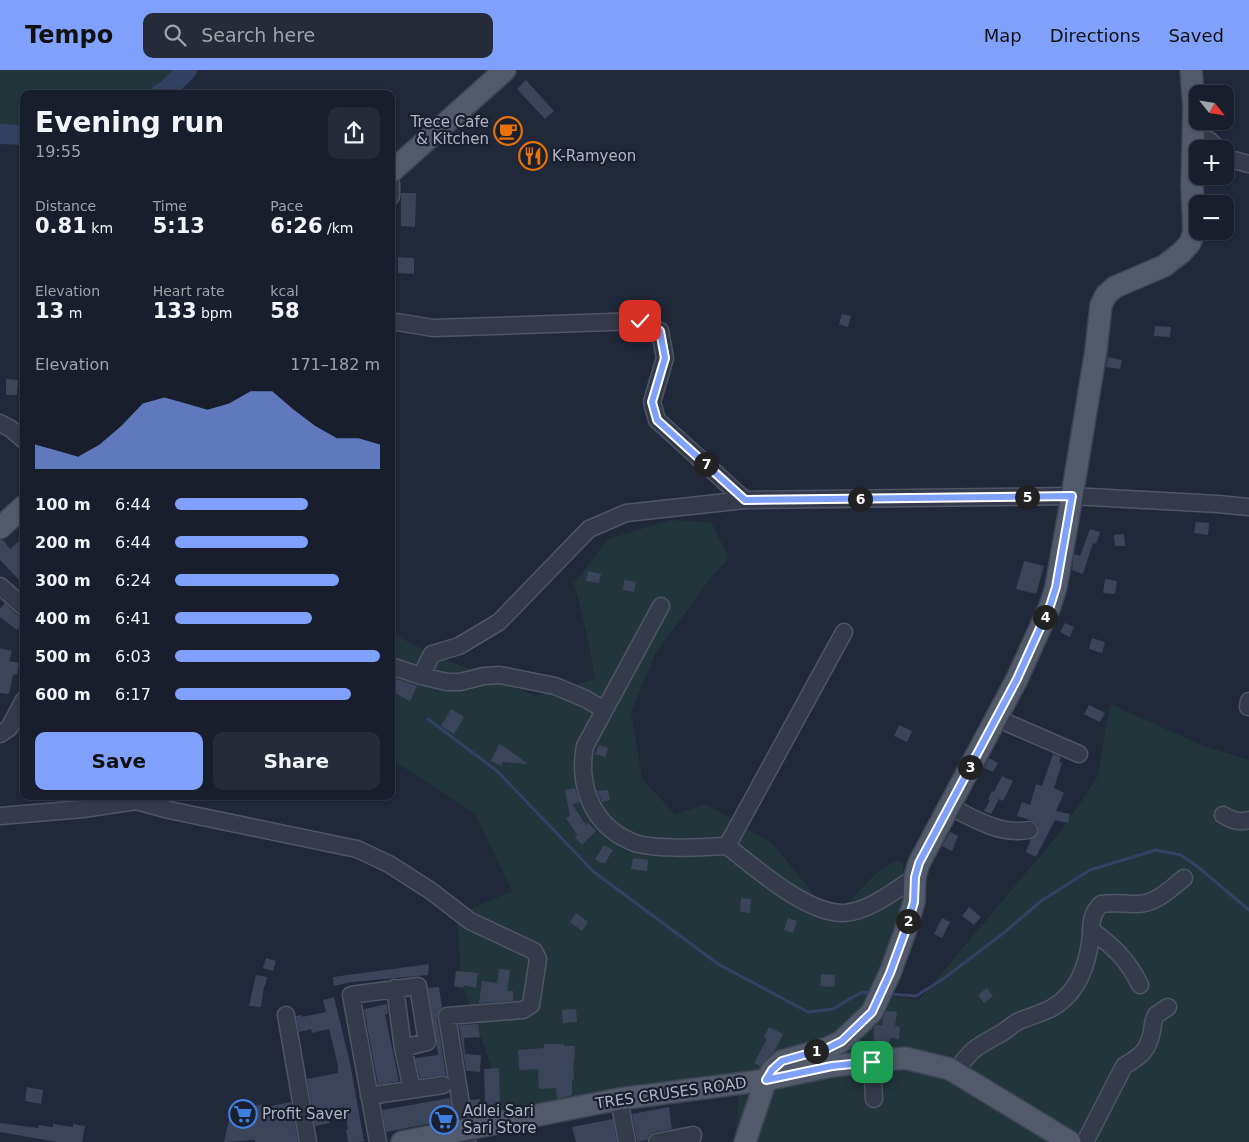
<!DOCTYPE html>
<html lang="en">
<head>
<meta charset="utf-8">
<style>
  :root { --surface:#181e2c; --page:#252b38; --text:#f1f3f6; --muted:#9fa2a9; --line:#363c48; --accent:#7fa0fb }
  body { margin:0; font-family:"DejaVu Sans",sans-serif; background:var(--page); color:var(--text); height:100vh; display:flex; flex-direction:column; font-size:19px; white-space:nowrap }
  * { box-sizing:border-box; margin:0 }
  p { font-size:16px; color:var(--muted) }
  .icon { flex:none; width:28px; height:28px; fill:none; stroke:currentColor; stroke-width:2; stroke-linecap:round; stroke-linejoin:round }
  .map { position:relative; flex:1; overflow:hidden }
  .sheet { position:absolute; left:20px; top:20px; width:375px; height:710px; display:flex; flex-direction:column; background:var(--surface); border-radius:10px; box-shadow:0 1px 4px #0004,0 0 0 1px var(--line) }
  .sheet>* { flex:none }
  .needle { width:32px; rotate:120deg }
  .buttons { position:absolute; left:1189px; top:15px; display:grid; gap:10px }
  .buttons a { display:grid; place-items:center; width:45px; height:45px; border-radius:10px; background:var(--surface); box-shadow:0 1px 4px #0004,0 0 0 1px var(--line); font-size:25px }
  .pin { position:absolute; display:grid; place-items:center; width:42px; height:42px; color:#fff; margin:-21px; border-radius:10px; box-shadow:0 2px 8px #0006 }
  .km { position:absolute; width:25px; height:25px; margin:-12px; border-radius:50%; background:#222; color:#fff; font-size:14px; line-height:25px; text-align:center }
  .round { display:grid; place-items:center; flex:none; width:52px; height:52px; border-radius:10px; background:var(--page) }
  .headline { display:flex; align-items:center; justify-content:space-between; height:85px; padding:0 15px }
  h1 { font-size:28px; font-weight:700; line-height:38px }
  .stats { display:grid; grid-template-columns:repeat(3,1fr); gap:8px; height:85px; padding:5px 15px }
  .stats div { display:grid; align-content:center }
  .stats b { font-size:21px; font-weight:700 }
  .stats small { font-size:14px; font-weight:400 }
  .stats p { font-size:14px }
  .chart { height:140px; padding:10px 15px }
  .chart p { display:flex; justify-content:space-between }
  .chart svg { width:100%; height:90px; margin-top:5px; fill:var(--accent); opacity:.7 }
  .primary-button { display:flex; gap:10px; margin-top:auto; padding:10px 15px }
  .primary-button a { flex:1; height:58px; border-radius:10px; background:var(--accent); color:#111; font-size:20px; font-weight:700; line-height:58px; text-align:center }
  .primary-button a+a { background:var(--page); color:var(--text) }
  ul { padding:0 15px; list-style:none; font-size:16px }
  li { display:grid; grid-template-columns:80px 60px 1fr; align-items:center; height:38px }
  li i { height:12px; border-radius:6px; background:var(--accent) }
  header { display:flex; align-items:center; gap:30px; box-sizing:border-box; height:70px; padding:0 25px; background:var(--accent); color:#111 }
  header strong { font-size:24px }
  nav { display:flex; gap:28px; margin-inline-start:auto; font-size:18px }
  .search { width:350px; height:45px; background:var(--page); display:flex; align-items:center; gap:12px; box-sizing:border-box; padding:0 18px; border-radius:10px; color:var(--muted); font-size:19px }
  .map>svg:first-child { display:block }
  .green { fill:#22353b }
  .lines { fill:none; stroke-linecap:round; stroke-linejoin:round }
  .stream { stroke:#334162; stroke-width:3 }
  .river { stroke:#334162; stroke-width:20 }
  .building { fill:#3c445a }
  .minor-casing { stroke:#4f5565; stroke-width:19 }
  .major-casing { stroke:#3d4453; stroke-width:24 }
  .minor { stroke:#343a4a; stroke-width:16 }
  .major { stroke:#52596a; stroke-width:21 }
  .route-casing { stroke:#fff; stroke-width:10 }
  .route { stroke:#7fa0fb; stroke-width:6 }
  .labels { text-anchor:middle; stroke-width:4.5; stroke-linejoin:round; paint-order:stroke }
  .poi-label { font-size:15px; fill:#afb5c6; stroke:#1a202e; text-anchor:start }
  .street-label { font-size:15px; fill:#afb5c6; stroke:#1a202e }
</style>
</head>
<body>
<header>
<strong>Tempo</strong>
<div class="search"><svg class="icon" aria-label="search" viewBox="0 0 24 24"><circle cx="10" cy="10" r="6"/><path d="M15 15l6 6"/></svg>Search here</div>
<nav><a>Map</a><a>Directions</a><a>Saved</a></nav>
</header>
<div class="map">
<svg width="1249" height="1072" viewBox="0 0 1249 1072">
  <rect width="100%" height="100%" fill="#20283a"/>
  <path class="green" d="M0 0H187L167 20 160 24H24V65L0 64Z
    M670 450 711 452 729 488 708 511 655 585 631 643 642 709 675 744 706 734 773 774 816 827 844 837 875 804 895 790 903 793 905 837 872 923 919 930 1061 761 1097 708 1110 634 1204 676 1249 690V1072H735L739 1019 499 1062 492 999 461 910 457 845 512 821 475 744 391 689V563L432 584 536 626 595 609 586 560 574 513 608 469Z"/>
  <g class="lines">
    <path class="stream" d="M428 649 497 701 594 802 718 894 808 942 833 939 851 928 863 922 870 923
      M891 924 916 926 943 909 1005 862 1041 831 1090 800 1156 780 1181 785 1198 797 1249 840"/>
    <path class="river" d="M160 24 167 20 187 0
      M0 64 24 65"/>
  </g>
  <path class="building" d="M526 10 554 41 545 49 517 19Z
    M401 123H416L415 157 401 156Z
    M398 187 414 188V204L398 203Z
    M842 244 851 246 848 257 839 254Z
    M1155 256 1171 257 1170 267 1154 266Z
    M1108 287 1122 290 1120 299 1106 297Z
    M6 309 18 310 17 325H6Z
    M1196 452 1209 453 1208 465 1194 463Z
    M1090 459 1100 462 1096 474 1093 473 1083 504 1072 500 1074 484 1080 486Z
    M1124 464 1125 476H1115L1114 465Z
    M0 470H3L10 479 18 472 24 478V515L0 490Z
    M1024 491 1044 496 1036 524 1016 519Z
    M588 501 601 504 599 513 586 511Z
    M1105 509 1117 511 1115 524 1103 523Z
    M624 510 636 512 634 522 623 520Z
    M5 533 17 545 24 547V551L17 560 0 547V539Z
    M1065 553 1074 557 1070 567 1060 562Z
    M1092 568 1105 572 1102 583 1089 579Z
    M0 578 12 581 9 591 19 593 17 605 13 604 9 624 0 623Z
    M391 607 417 616 410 631 391 621Z
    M1089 635 1105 643 1100 652 1084 644Z
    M451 639 464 647 454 664 441 656Z
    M899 655 912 661 907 672 894 666Z
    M499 674 505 677 528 694 503 692 501 696 491 691Z
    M599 675 608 678 605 687 595 684Z
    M1053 684 1061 687 1059 692 1062 693 1054 718 1064 723 1056 741 1070 744 1068 753 1055 750 1036 787 1026 782 1031 769 1038 764V755L1033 751 1017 746 1022 732 1030 735 1036 714 1042 716Z
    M989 688 998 693 993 702 984 698Z
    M1002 706 1013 711 1003 731 999 729 991 744 984 741 990 730 988 729 992 721 994 722Z
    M575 718 580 732 572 734 586 755 588 753 596 761 582 775 575 767 577 765 566 748 570 746 565 720Z
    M608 720 610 730 602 732 597 721Z
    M950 762 958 766 952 781 942 776Z
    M604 775 613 780 605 793H601L595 789Z
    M633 788 648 790 647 801 631 799Z
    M741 828 751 829 750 843 740 842Z
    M969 837 981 847 974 855 962 846Z
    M576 843 588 852 582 861 570 852Z
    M788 848 797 851 793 863 784 860Z
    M942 848 950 852 942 868 934 864Z
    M266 888 276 891 273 901 263 898Z
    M429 894 428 905 352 912 334 916 333 907Z
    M499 899 510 900 507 921H513V931L479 933 482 911 497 913Z
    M456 901 478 903 476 918 464 915 463 918 454 916Z
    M821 904 835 905 834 917 820 916Z
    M256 905 267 907 265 916H264L261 937 249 936Z
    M439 917 442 937 438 942 437 948 446 1005 420 1008 415 988 438 985 428 918Z
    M987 918 993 926 984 933 978 925Z
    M334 927 350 993 364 1071 358 1072H348L346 1060 348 1059 344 1037 328 1041 330 1053 315 1056 307 1009 338 1003V996L329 959 312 963 311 959 299 962 296 946 302 945V947L326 942 323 930Z
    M387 934 388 944 385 945 399 1011 378 1015 364 939Z
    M576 939 577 952 563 953 562 940Z
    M886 941 897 942 895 956 900 957 899 969 890 968 888 977 874 979V957L876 955H882L883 948Z
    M478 954 480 967 464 968 465 984 481 985 480 1002 466 1001 459 955Z
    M769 957 783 964 774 982 760 996 754 993 767 969 764 967Z
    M544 974H564V976H575L574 993H573L574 1009 572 1010V1025L557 1029 556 1018 539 1019 538 999 519 1000 518 980 544 978Z
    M499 998 500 1034 485 1035 484 999Z
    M27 1017 43 1020 41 1034 25 1031Z
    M450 1028 453 1049 386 1062 382 1040Z
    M480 1029 482 1043 473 1045 470 1030Z
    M291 1032 298 1072H255V1070L224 1072 231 1042 262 1034V1038Z
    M669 1037 672 1059 655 1062 650 1065 647 1070 637 1072 632 1044Z
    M613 1049 617 1072H576L572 1057Z
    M0 1053 38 1058 39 1055 53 1057V1054L73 1057V1054L85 1056 82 1072H57L0 1062Z"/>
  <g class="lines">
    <defs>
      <path id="minor" d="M1193 69 1209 70 1218 79
        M1225 85 1230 89 1249 94
        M391 113V126
        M391 251 433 258 640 251 660 261 665 288 652 332 657 350 745 430
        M0 353 11 359 24 370
        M0 516 24 537
        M661 536 585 676C578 712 590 750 624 768 629 770 633 773 638 774 667 780 697 777 727 776 756 798 806 844 844 843 868 842 896 820 915 807
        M391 596 421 606 447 612H460L484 606 500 605 555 616 586 629 604 640
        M421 606 432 584 459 576 499 552 589 459 626 443 745 430 1072 426 1218 434 1249 437
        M1248 637 1249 631
        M996 648 1079 684
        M0 664 9 658 24 630
        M949 736C974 749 1000 765 1029 760
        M1223 745C1231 750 1240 753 1249 750
        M0 746 83 739 136 731 169 740 357 779 389 794 431 821 470 851 534 881 538 889 531 935 523 940 447 946 467 1072
        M727 776 844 562
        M1091 860C1113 876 1128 890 1140 915
        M395 918 403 978 412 1019
        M286 945 308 1072
        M872 991 874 1029
        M955 1002C971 980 974 978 998 965 1005 962 1010 956 1017 952 1037 943 1053 942 1068 925 1081 911 1087 892 1090 873 1093 855 1088 848 1101 834 1113 832 1125 834 1137 834 1156 834 1170 819 1184 808
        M369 1026 443 1015
        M619 1029 627 1072
        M378 1072 351 925 418 916 427 972 403 978
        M657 1072 693 1065 691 1072
        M1085 1072 1124 996C1141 986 1148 981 1152 961 1153 955 1153 950 1156 945L1168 937"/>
      <path id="major" d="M391 102 505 0
        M0 458 24 436
        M402 1072 619 1029 766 1010 832 996 905 988 950 999 1070 1072
        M745 1072 766 1010 772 1000 782 991 828 978 842 971 872 942 890 903 905 862 914 832 915 807 919 793 1017 609 1050 536 1056 517 1072 426 1096 280 1101 235 1106 225 1115 217 1164 196 1181 183 1190 173 1194 162 1192 115 1194 38 1191 0"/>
    </defs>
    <use href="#minor" class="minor-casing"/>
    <use href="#major" class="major-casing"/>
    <use href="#minor" class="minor"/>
    <use href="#major" class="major"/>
  </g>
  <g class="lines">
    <defs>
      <path id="route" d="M640 251 660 261 665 288 652 332 657 350 745 430 1072 426 1056 517 1050 536 1017 609 919 793 915 807 914 832 905 862 890 903 872 942 842 971 828 978 782 991 772 1000 766 1010 832 996 872 992"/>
    </defs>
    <use href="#route" class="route-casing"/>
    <use href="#route" class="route"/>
  </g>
  <defs>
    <symbol id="cafe-ring" viewBox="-11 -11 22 22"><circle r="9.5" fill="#1a202e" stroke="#e8710a" stroke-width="1.5"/><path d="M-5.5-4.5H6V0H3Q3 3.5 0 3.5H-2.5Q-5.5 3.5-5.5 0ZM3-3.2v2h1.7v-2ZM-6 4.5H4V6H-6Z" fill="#e8710a"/></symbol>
    <symbol id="restaurant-ring" viewBox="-11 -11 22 22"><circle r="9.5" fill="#1a202e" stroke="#e8710a" stroke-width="1.5"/><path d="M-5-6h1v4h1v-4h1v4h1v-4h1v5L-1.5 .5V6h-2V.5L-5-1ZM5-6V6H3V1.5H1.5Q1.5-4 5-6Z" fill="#e8710a"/></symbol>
    <symbol id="supermarket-ring" viewBox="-11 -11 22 22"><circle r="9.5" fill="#1a202e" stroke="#3f7fe0" stroke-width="1.5"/><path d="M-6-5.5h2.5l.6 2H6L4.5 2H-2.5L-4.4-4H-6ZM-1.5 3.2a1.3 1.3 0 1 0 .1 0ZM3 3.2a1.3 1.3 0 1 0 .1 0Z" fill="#3f7fe0"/></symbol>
  </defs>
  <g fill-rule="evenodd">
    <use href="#cafe-ring" x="492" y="45" width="32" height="32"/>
    <use href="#restaurant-ring" x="517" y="70" width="32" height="32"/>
    <use href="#supermarket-ring" x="227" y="1028" width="32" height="32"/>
    <use href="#supermarket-ring" x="428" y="1034" width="32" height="32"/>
  </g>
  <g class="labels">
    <g class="poi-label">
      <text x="489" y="57" text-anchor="end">Trece Cafe<tspan x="489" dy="17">&amp; Kitchen</tspan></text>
      <text x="552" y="91">K-Ramyeon</text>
      <text x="463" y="1046">Adlei Sari<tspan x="463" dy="17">Sari Store</tspan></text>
      <text x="262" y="1049">Profit Saver</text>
    </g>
    <g class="street-label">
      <text transform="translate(671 1023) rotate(-8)" y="5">TRES CRUSES ROAD</text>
    </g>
  </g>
</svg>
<div class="buttons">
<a><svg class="needle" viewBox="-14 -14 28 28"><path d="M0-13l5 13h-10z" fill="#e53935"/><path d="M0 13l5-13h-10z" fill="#9fa2a9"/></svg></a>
<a>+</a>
<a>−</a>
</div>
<div class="pin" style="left:872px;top:992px;background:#1e9e55"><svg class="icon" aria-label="arrive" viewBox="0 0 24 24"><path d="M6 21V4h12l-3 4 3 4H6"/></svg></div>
<div class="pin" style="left:640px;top:251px;background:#d93025"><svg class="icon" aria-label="check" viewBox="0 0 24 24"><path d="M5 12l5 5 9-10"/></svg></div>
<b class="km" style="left:816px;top:981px">1</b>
<b class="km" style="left:908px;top:851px">2</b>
<b class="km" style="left:970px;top:697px">3</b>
<b class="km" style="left:1045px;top:547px">4</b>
<b class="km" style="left:1027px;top:427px">5</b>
<b class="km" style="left:860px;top:429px">6</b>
<b class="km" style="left:706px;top:394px">7</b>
<section class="sheet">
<div class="headline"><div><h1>Evening run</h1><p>19:55</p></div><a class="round"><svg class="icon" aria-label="share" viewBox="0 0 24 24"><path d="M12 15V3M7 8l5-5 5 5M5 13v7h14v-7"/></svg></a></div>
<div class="stats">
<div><p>Distance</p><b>0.81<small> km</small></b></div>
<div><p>Time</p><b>5:13</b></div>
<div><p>Pace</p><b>6:26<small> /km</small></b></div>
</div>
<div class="stats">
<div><p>Elevation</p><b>13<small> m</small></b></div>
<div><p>Heart rate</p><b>133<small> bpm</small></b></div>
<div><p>kcal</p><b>58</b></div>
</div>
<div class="chart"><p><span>Elevation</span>171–182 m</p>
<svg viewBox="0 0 160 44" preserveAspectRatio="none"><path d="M0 44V32L10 35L20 38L30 32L40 23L50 12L60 9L70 12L80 15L90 12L100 6L110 6L120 15L130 23L140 29L150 29L160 32V44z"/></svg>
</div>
<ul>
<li><b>100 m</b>6:44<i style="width:65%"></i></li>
<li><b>200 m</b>6:44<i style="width:65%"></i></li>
<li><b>300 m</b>6:24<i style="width:80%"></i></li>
<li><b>400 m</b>6:41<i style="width:67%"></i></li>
<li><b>500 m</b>6:03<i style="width:100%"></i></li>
<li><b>600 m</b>6:17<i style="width:86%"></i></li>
</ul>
<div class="primary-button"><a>Save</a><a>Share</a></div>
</section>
</div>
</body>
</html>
